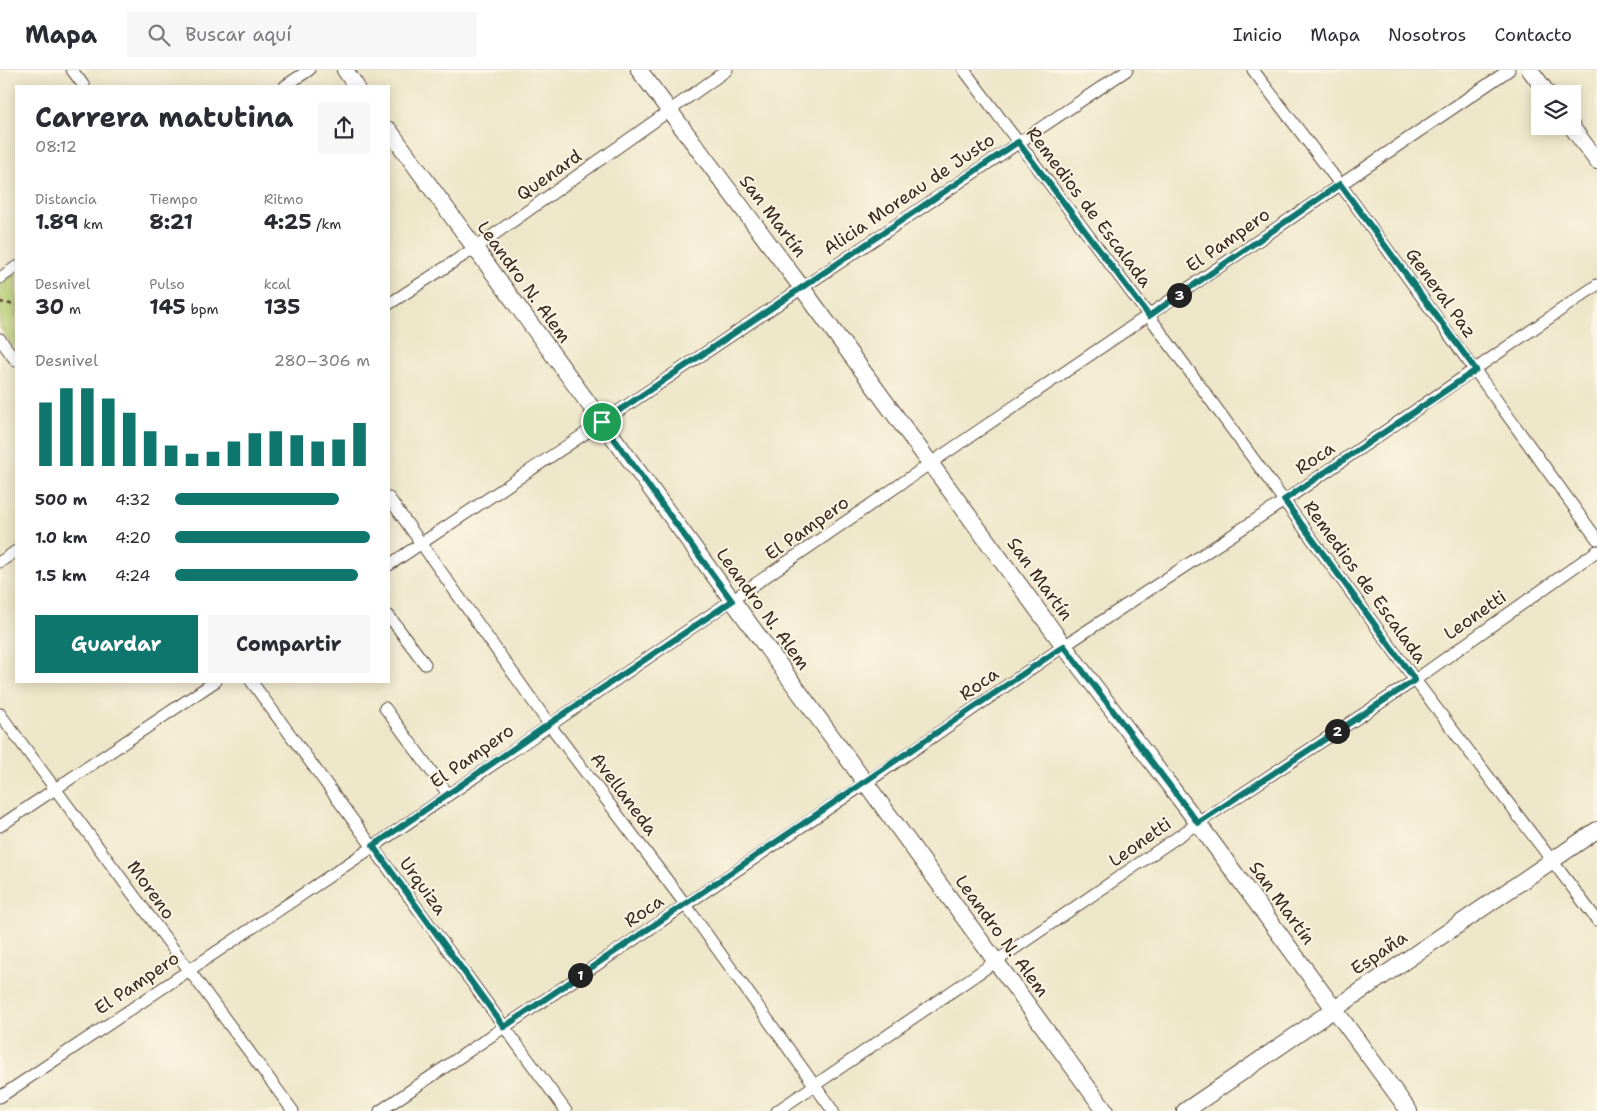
<!DOCTYPE html>
<html lang="es">
<head>
<meta charset="utf-8">
<style>
  :root { --surface:#fff; --page:#f7f7f7; --text:#2b2b33; --muted:#7c7c81; --line:#e1e1e2; --accent:#0f766e }
  body { margin:0; font-family:"Shantell Sans",sans-serif; background:var(--page); color:var(--text); height:100vh; display:flex; flex-direction:column; font-size:19px; white-space:nowrap }
  * { box-sizing:border-box; margin:0 }
  p { font-size:16px; color:var(--muted) }
  .icon { flex:none; width:28px; height:28px; fill:none; stroke:currentColor; stroke-width:2; stroke-linecap:round; stroke-linejoin:round }
  .map { position:relative; flex:1; overflow:hidden }
  .drawer { position:absolute; left:15px; top:15px; width:375px; height:598px; display:flex; flex-direction:column; background:var(--surface); border-radius:0px; box-shadow:0 2px 12px #0003 }
  .drawer>* { flex:none }
  .tools { position:absolute; left:1531px; top:15px; display:grid; gap:10px }
  .tools a { display:grid; place-items:center; width:50px; height:50px; border-radius:0px; background:var(--surface); box-shadow:0 2px 12px #0003; font-size:25px }
  .pin { position:absolute; display:grid; place-items:center; width:42px; height:42px; color:#fff; margin:-21px; border:2px solid #fff; border-radius:50%; box-shadow:0 1px 5px #0007 }
  .km { position:absolute; width:25px; height:25px; margin:-12px; border-radius:50%; background:#222; color:#fff; font-size:14px; line-height:25px; text-align:center }
  .round { display:grid; place-items:center; flex:none; width:52px; height:52px; border-radius:0px; background:var(--page) }
  .head { display:flex; align-items:center; justify-content:space-between; height:85px; padding:0 20px }
  h1 { font-size:28px; font-weight:700; line-height:38px }
  .metrics { display:grid; grid-template-columns:repeat(3,1fr); gap:8px; height:85px; padding:5px 20px }
  .metrics div { display:grid; align-content:center }
  .metrics b { font-size:21px; font-weight:700 }
  .metrics small { font-size:14px; font-weight:400 }
  .metrics p { font-size:14px }
  .chart { height:140px; padding:10px 20px }
  .chart p { display:flex; justify-content:space-between }
  .chart svg { width:100%; height:90px; margin-top:5px; stroke:var(--accent); stroke-width:6 }
  .cta { display:flex; gap:10px; margin-top:auto; padding:10px 20px }
  .cta a { flex:1; height:58px; border-radius:0px; background:var(--accent); color:#fff; font-size:20px; font-weight:700; line-height:58px; text-align:center }
  .cta a+a { background:var(--page); color:var(--text) }
  ul { padding:0 20px; list-style:none; font-size:16px }
  li { display:grid; grid-template-columns:80px 60px 1fr; align-items:center; height:38px }
  li i { height:12px; border-radius:6px; background:var(--accent) }
  header { display:flex; align-items:center; gap:30px; box-sizing:border-box; height:70px; padding:0 25px; background:var(--surface); border-bottom:1px solid var(--line) }
  header strong { font-size:24px }
  nav { display:flex; gap:28px; margin-inline-start:auto; font-size:18px }
  .search { width:350px; height:45px; background:var(--page); display:flex; align-items:center; gap:12px; box-sizing:border-box; padding:0 18px; border-radius:0px; color:var(--muted); font-size:19px }
  .map>svg:first-child { display:block }
  .green { fill:#b5cc71; stroke:#787b48 }
  .lines { fill:none; stroke-linecap:round; stroke-linejoin:round }
  .street-casing { stroke:#564638; stroke-width:13 }
  .secondary-casing { stroke:#564638; stroke-width:18 }
  .path { stroke:#564638; stroke-width:2.5; stroke-dasharray:4 4; stroke-linecap:butt }
  .street { stroke:#fff; stroke-width:11 }
  .secondary { stroke:#fff; stroke-width:16 }
  .route-casing { stroke:#fff; stroke-width:10 }
  .route { stroke:#0f766e; stroke-width:6 }
  .labels { text-anchor:middle; stroke-width:4; stroke-linejoin:round; paint-order:stroke }
  .street-label { font-size:18px; fill:#3b2a1e; stroke:#fcf5e5 }
</style>
</head>
<body>
<header>
<strong>Mapa</strong>
<div class="search"><svg class="icon" aria-label="search" viewBox="0 0 24 24"><circle cx="10" cy="10" r="6"/><path d="M15 15l6 6"/></svg>Buscar aquí</div>
<nav><a>Inicio</a><a>Mapa</a><a>Nosotros</a><a>Contacto</a></nav>
</header>
<div class="map">
<svg width="1597" height="1041" viewBox="0 0 1597 1041">
  <rect width="100%" height="100%" fill="#fcf5e5"/>
  <filter id="ink" filterUnits="userSpaceOnUse"><feTurbulence type="fractalNoise" baseFrequency=".02" numOctaves="2"/><feDisplacementMap in="SourceGraphic" scale="10" xChannelSelector="R" yChannelSelector="G"/><feConvolveMatrix kernelMatrix="1 2 1 2 8 2 1 2 1" color-interpolation-filters="sRGB"/></filter>
  <filter id="wash" filterUnits="userSpaceOnUse"><feTurbulence type="fractalNoise" baseFrequency=".0096" numOctaves="4" result="noise"/><feDisplacementMap in="SourceGraphic" scale="20" xChannelSelector="R" yChannelSelector="G"/><feGaussianBlur stdDeviation="1.12" result="paint"/><feColorMatrix in="noise" values="0 0 0 0 0 0 0 0 0 0 0 0 0 0 0 0 0 1.4 0 .05"/><feComposite in="paint" operator="in"/></filter>
  <g filter="url(#wash)">
    <rect width="100%" height="100%" fill="#eee6c8"/>
    <path class="green" d="M16 203V280L0 257V214Z"/>
  </g>
  <g filter="url(#ink)">
    <g class="lines">
      <defs>
        <path id="street" d="M72 0 84 16
          M964 0 1149 246 1415 610 1597 850
          M1253 0 1340 114 1597 469
          M285 16 309 0
          M0 208 16 197
          M389 234 475 178 727 0
          M0 269 16 291
          M389 428 549 654 685 834 833 1041
          M0 492 16 481
          M389 495 1127 0
          M389 546 425 594
          M251 611 566 1041
          M385 638 448 724
          M0 644 293 1041
          M0 756 216 611
          M0 1027 373 777 931 393 1509 0
          M380 1041 866 713 1064 576 1284 431 1597 215
          M777 1041 1198 753 1415 610 1597 481"/>
        <path id="secondary" d="M345 0 356 16
          M639 0 802 218 1064 576 1198 753 1409 1041
          M1530 0 1548 24
          M1571 56 1597 91
          M389 60 1105 1041
          M1185 1041 1597 760"/>
      </defs>
      <use href="#street" class="street-casing"/>
      <use href="#secondary" class="secondary-casing"/>
      <path class="path" d="M0 232 16 235"/>
      <use href="#street" class="street"/>
      <use href="#secondary" class="secondary"/>
    </g>
  </g>
  <g class="lines" filter="url(#ink)">
    <defs>
      <path id="route" d="M1018 72 1149 246 1340 114 1476 300 1284 430 1415 610 1198 753 1064 576 504 957 373 776 549 654 732 531 602 352Z"/>
    </defs>
    <use href="#route" class="route-casing"/>
    <use href="#route" class="route"/>
  </g>
  <g class="labels">
    <g class="street-label">
      <text transform="translate(549 105) rotate(-35)" y="6">Quenard</text>
      <text transform="translate(909 124) rotate(-34)" y="6">Alicia Moreau de Justo</text>
      <text transform="translate(1089 137) rotate(53)" y="6">Remedios de Escalada</text>
      <text transform="translate(773 146) rotate(53)" y="6">San Martín</text>
      <text transform="translate(1228 170) rotate(-35)" y="6">El Pampero</text>
      <text transform="translate(524 212) rotate(54)" y="6">Leandro N. Alem</text>
      <text transform="translate(1441 223) rotate(54)" y="6">General Paz</text>
      <text transform="translate(1315 388) rotate(-34)" y="6">Roca</text>
      <text transform="translate(807 458) rotate(-35)" y="6">El Pampero</text>
      <text transform="translate(1040 509) rotate(54)" y="6">San Martín</text>
      <text transform="translate(1365 512) rotate(54)" y="6">Remedios de Escalada</text>
      <text transform="translate(763 539) rotate(54)" y="6">Leandro N. Alem</text>
      <text transform="translate(1475 545) rotate(-35)" y="6">Leonetti</text>
      <text transform="translate(979 614) rotate(-35)" y="6">Roca</text>
      <text transform="translate(472 686) rotate(-35)" y="6">El Pampero</text>
      <text transform="translate(624 724) rotate(53)" y="6">Avellaneda</text>
      <text transform="translate(1140 772) rotate(-35)" y="6">Leonetti</text>
      <text transform="translate(423 816) rotate(54)" y="6">Urquiza</text>
      <text transform="translate(151 820) rotate(54)" y="6">Moreno</text>
      <text transform="translate(1282 833) rotate(54)" y="6">San Martín</text>
      <text transform="translate(644 841) rotate(-34)" y="6">Roca</text>
      <text transform="translate(1002 866) rotate(54)" y="6">Leandro N. Alem</text>
      <text transform="translate(1379 883) rotate(-34)" y="6">España</text>
      <text transform="translate(137 913) rotate(-34)" y="6">El Pampero</text>
    </g>
  </g>
</svg>
<div class="tools">
<a><svg class="icon" aria-label="layers" viewBox="0 0 24 24"><path d="M12 4l9 5-9 5-9-5zM3 14l9 5 9-5"/></svg></a>
</div>
<div class="pin" style="left:602px;top:352px;background:#1e9e55"><svg class="icon" aria-label="arrive" viewBox="0 0 24 24"><path d="M6 21V4h12l-3 4 3 4H6"/></svg></div>
<b class="km" style="left:580px;top:905px">1</b>
<b class="km" style="left:1337px;top:661px">2</b>
<b class="km" style="left:1179px;top:225px">3</b>
<section class="drawer">
<div class="head"><div><h1>Carrera matutina</h1><p>08:12</p></div><a class="round"><svg class="icon" aria-label="share" viewBox="0 0 24 24"><path d="M12 15V3M7 8l5-5 5 5M5 13v7h14v-7"/></svg></a></div>
<div class="metrics">
<div><p>Distancia</p><b>1.89<small> km</small></b></div>
<div><p>Tiempo</p><b>8:21</b></div>
<div><p>Ritmo</p><b>4:25<small> /km</small></b></div>
</div>
<div class="metrics">
<div><p>Desnivel</p><b>30<small> m</small></b></div>
<div><p>Pulso</p><b>145<small> bpm</small></b></div>
<div><p>kcal</p><b>135</b></div>
</div>
<div class="chart"><p><span>Desnivel</span>280–306 m</p>
<svg viewBox="0 0 160 44" preserveAspectRatio="none"><path d="M5 44V13M15 44V6M25 44V6M35 44V11M45 44V18M55 44V27M65 44V34M75 44V38M85 44V37M95 44V32M105 44V28M115 44V27M125 44V29M135 44V32M145 44V31M155 44V23"/></svg>
</div>
<ul>
<li><b>500 m</b>4:32<i style="width:84%"></i></li>
<li><b>1.0 km</b>4:20<i style="width:100%"></i></li>
<li><b>1.5 km</b>4:24<i style="width:94%"></i></li>
</ul>
<div class="cta"><a>Guardar</a><a>Compartir</a></div>
</section>
</div>
</body>
</html>
